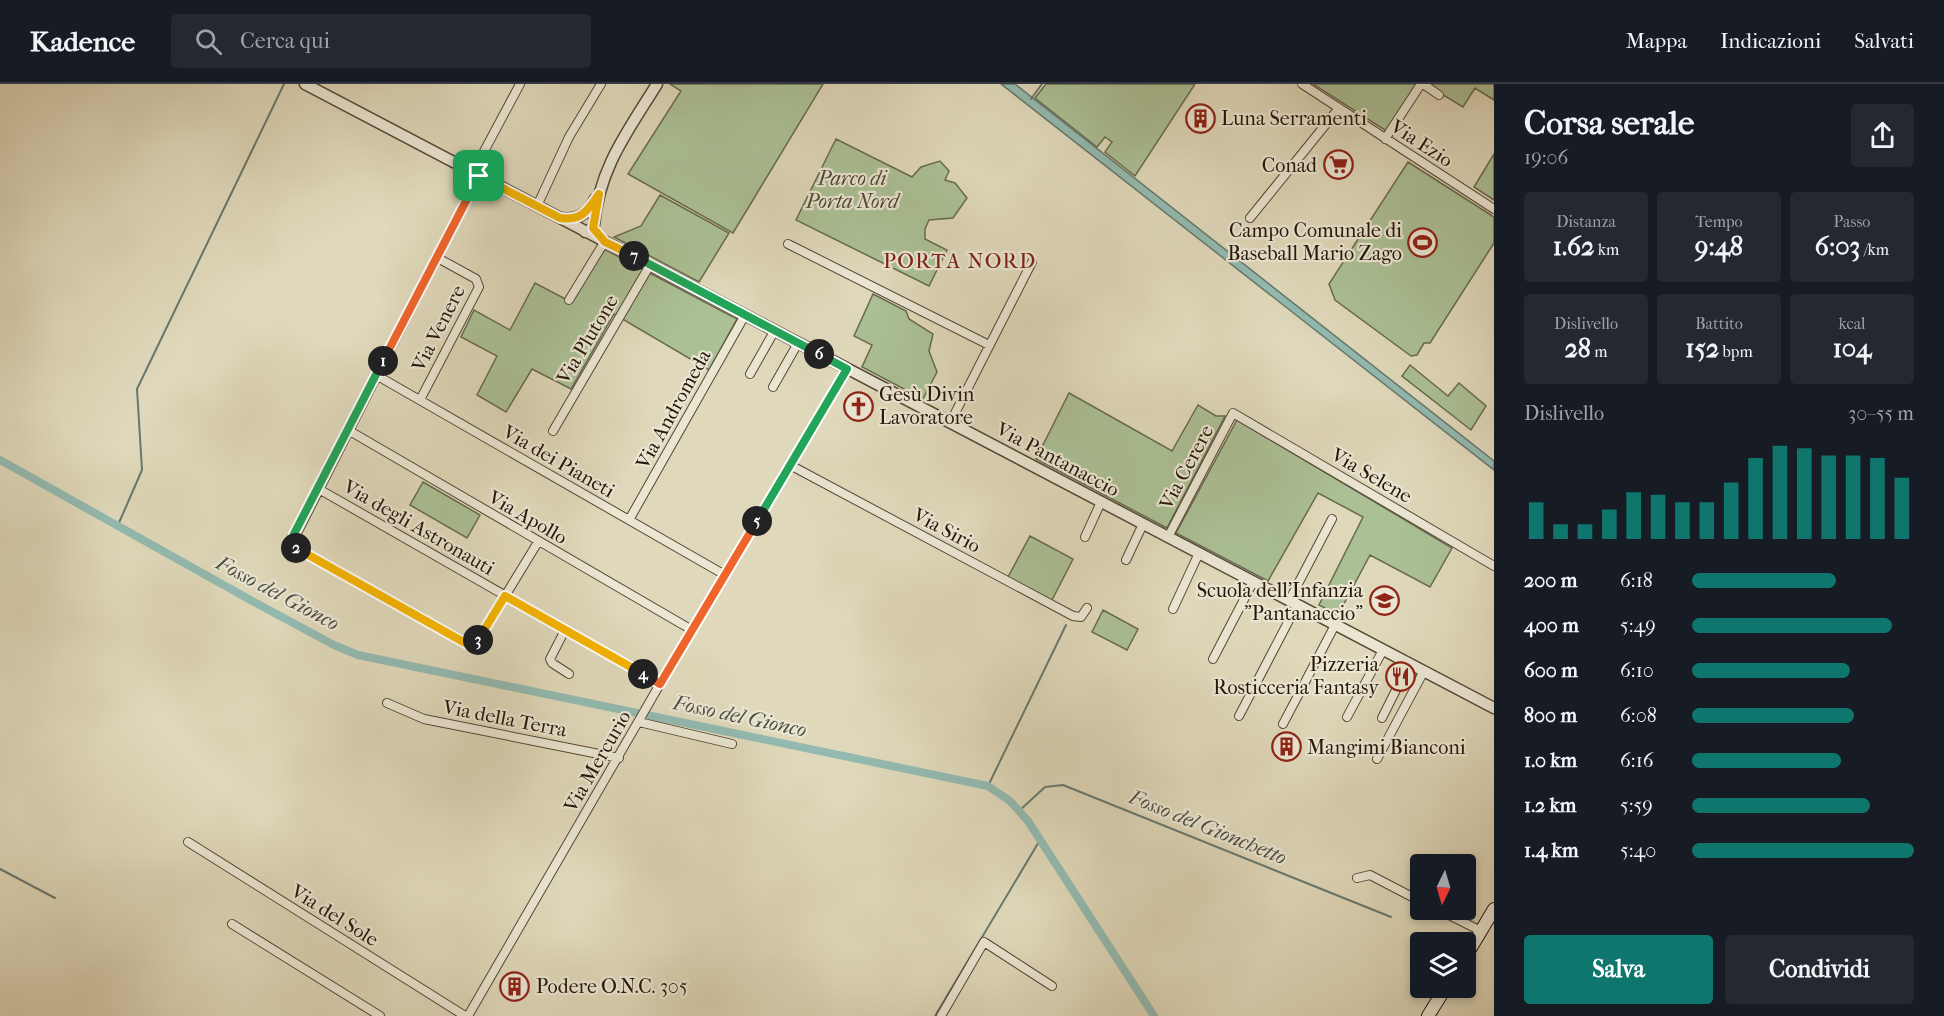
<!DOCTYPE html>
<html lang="it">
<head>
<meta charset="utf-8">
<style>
  :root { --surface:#171b24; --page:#242831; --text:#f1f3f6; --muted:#9ea1a6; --line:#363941; --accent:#0f766e }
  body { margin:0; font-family:"IM FELL French Canon",serif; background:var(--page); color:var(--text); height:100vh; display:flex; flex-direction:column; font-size:22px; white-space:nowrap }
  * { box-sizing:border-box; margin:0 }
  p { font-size:20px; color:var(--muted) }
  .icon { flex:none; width:33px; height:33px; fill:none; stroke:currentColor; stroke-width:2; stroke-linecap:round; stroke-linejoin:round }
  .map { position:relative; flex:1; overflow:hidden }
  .side { display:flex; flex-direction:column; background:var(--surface); width:450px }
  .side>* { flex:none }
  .needle { width:39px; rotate:185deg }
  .buttons { position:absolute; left:1410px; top:770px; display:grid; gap:12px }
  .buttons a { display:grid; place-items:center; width:66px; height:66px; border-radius:6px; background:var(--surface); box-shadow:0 3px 9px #0003; font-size:30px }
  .pin { position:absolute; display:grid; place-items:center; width:51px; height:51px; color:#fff; margin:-26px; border-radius:12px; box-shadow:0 3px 9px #0006 }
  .km { position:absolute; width:30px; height:30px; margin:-15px; border-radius:50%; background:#222; color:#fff; font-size:16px; line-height:30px; text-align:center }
  .round { display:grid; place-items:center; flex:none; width:63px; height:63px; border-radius:6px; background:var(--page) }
  .summary { display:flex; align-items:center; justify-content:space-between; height:102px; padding:0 30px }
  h1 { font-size:33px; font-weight:700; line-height:45px }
  .metrics { display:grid; grid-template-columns:repeat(3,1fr); gap:9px; height:102px; padding:6px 30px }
  .metrics div { display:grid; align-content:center; border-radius:6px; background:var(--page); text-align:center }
  .metrics b { font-size:26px; font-weight:700 }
  .metrics small { font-size:16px; font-weight:400 }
  .metrics p { font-size:16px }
  .chart { height:168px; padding:12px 30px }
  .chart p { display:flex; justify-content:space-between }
  .chart svg { width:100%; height:108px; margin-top:6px; stroke:var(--accent); stroke-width:6 }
  .cta { display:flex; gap:12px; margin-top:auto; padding:12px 30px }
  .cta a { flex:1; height:69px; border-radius:6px; background:var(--accent); color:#fff; font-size:24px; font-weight:700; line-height:69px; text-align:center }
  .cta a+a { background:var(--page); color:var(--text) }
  ul { padding:0 30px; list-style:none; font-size:20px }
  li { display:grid; grid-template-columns:96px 72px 1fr; align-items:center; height:45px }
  li i { height:15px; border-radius:8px; background:var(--accent) }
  header { display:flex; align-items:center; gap:36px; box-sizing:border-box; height:84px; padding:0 30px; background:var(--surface); border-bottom:2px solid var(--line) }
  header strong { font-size:28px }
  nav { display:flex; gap:33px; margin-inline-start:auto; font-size:21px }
  .search { width:420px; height:54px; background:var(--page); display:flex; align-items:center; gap:15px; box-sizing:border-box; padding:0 21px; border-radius:6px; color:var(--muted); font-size:22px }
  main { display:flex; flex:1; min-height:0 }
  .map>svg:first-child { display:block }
  .green { fill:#abc095; stroke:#686a4f; stroke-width:1.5 }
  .water { fill:#93bab0; stroke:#67786d; stroke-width:1.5 }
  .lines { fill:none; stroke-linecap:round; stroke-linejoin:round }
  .stream { stroke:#67786d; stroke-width:2 }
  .canal { stroke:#93bab0; stroke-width:8 }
  .minor-casing { stroke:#544635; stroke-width:10 }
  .tertiary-casing { stroke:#544635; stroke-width:13 }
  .secondary-casing { stroke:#251509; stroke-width:14 }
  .minor { stroke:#eae6d2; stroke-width:8 }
  .tertiary { stroke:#eae6d2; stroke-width:10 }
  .secondary { stroke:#eae6d2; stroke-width:12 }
  .split-1-casing { stroke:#fff; stroke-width:12 }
  .split-2-casing { stroke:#fff; stroke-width:12 }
  .split-3-casing { stroke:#fff; stroke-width:12 }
  .split-4-casing { stroke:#fff; stroke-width:12 }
  .split-5-casing { stroke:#fff; stroke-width:12 }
  .split-6-casing { stroke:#fff; stroke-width:12 }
  .split-7-casing { stroke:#fff; stroke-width:12 }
  .split-8-casing { stroke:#fff; stroke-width:12 }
  .split-1 { stroke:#f0652b; stroke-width:8 }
  .split-2 { stroke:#22a559; stroke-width:8 }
  .split-3 { stroke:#f5b400; stroke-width:8 }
  .split-4 { stroke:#f5b400; stroke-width:8 }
  .split-5 { stroke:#f0652b; stroke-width:8 }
  .split-6 { stroke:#22a559; stroke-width:8 }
  .split-7 { stroke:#22a559; stroke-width:8 }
  .split-8 { stroke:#f5b400; stroke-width:8 }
  .labels { text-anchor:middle; stroke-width:4.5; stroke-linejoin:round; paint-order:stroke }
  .poi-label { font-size:20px; fill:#251509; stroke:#eae6d2; text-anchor:start }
  .street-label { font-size:20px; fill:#251509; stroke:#eae6d2 }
  .park-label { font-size:20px; font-style:italic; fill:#4d4833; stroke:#eae6d2 }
  .neighbourhood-label { font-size:21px; letter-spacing:1.5px; fill:#7a1f14; stroke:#eae6d2 }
  .water-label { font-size:21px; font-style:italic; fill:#4c4f43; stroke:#eae6d2 }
</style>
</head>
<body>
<header>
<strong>Kadence</strong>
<div class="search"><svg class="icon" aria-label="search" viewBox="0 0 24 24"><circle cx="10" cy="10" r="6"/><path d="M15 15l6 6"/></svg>Cerca qui</div>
<nav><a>Mappa</a><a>Indicazioni</a><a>Salvati</a></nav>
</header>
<main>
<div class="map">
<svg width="1494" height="932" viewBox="0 0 1494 932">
  <rect width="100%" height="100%" fill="#dfd8ba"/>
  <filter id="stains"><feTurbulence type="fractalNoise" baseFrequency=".00333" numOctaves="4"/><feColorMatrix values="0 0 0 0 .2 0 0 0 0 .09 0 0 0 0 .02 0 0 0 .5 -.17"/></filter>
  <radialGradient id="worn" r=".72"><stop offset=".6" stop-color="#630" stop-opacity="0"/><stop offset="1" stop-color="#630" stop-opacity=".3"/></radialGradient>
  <path class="green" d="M670 0H823L733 149 628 90 681 7Z
    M1046 0H1195L1135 92 1105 68 1112 58 1105 53 1097 63 1035 14Z
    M1313 0H1418L1388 48Z
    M1425 0H1494V16L1475 4 1463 23Z
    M836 55 912 93 921 83 940 77 949 87 945 96 955 99 967 114 953 134 929 136 925 145V155L947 166 929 202 796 136Z
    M1494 70V116L1474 103Z
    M1408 78 1494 133V159L1430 259H1424L1417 271 1411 272 1335 216 1329 200Z
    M660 111 729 149 699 198 614 153 641 142Z
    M602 164 737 235 709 286 614 230 571 305 532 285 506 328 477 311 497 272 461 253 474 226 510 246 535 199 571 218Z
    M873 210 906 227 909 235 933 250 929 267 937 288 923 315 862 283 872 261 854 252Z
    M1410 281 1448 312 1459 299 1486 322 1471 346 1402 292Z
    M1069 309 1172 367 1198 321 1216 332H1225L1167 444 1036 375Z
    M1237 336 1452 464 1430 503 1370 471 1338 531 1319 521 1363 433 1318 409 1268 497 1176 449Z
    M423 398 480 431 467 454 410 421Z
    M1030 452 1073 475 1051 518 1007 495Z
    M1103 526 1138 545 1127 566 1092 548Z"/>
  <path class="water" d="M1001 0H1015L1494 377V386Z"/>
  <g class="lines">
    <path class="stream" d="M1031 15 1042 0
      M118 441 142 386 137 305 284 0
      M988 702 1066 541
      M1019 727 1045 703 1063 701 1391 833
      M0 785 55 814
      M935 932 1040 756"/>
    <path class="canal" d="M0 376 254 518 334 561 358 571 988 702 1010 717 1028 737 1154 932"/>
    <defs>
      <path id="minor" d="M1302 0 1494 125
        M1423 0 1439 11
        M1385 55 1421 0
        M473 88 520 0
        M479 91 293 457 298 465 471 561 477 558 538 458
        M537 122 569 53 601 0
        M1250 134 1339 24
        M788 160 989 261
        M569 216 605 157
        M750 290 775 246
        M376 291 725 491
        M773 303 798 259
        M420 316 479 203 476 195 436 173
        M950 339 1032 178
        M348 346 692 546
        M553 347 650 181
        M790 381 1073 532 1081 533 1087 524
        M317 404 660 600
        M629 436 745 231
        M1085 453 1101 418
        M1168 453 1233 329 1494 482
        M1126 476 1143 440
        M1289 517 1332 435
        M1173 525 1199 469
        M565 546 550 575 552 579 569 590
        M1213 575 1253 498
        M387 619 424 635 619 674
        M1239 632 1297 521
        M1347 633 1383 566
        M1382 634 1409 580
        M639 638 732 660
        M1283 640 1335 541
        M1377 675 1424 587
        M188 758 465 932
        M1357 794 1370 791 1420 817
        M1437 825 1481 847
        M232 840 380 932
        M468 932 660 600 847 285
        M941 932 984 858 1052 902"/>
      <path id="tertiary" d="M305 0 1494 624
        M560 134C578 136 587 131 595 115
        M585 148 592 146 594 141C599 84 628 47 657 0"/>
      <path id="secondary" d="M1466 872 1494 825
        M1428 932 1446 903"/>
    </defs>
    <use href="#minor" class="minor-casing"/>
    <use href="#tertiary" class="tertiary-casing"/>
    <use href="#secondary" class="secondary-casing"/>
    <use href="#minor" class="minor"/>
    <use href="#tertiary" class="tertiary"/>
    <use href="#secondary" class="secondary"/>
  </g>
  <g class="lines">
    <defs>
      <path id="split-1" d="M383 277 479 92"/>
      <path id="split-2" d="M296 464 293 457 294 450 383 277"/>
      <path id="split-3" d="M296 464 467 560H474L478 556"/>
      <path id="split-4" d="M478 556 505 512 643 590"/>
      <path id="split-5" d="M643 590 660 600 757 437"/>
      <path id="split-6" d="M757 437 847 285 819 270"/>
      <path id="split-7" d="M634 172 819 270"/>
      <path id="split-8" d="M479 92 560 134C582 137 587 127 599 110L593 144 605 158 634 172"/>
    </defs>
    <use href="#split-1" class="split-1-casing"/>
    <use href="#split-2" class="split-2-casing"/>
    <use href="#split-3" class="split-3-casing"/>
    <use href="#split-4" class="split-4-casing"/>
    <use href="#split-5" class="split-5-casing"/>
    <use href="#split-6" class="split-6-casing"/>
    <use href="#split-7" class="split-7-casing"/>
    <use href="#split-8" class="split-8-casing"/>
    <use href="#split-1" class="split-1"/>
    <use href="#split-2" class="split-2"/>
    <use href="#split-3" class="split-3"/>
    <use href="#split-4" class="split-4"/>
    <use href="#split-5" class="split-5"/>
    <use href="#split-6" class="split-6"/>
    <use href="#split-7" class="split-7"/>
    <use href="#split-8" class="split-8"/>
  </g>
  <defs>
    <symbol id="building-ring" viewBox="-11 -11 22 22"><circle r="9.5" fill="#eae6d2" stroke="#8f2418" stroke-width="1.5"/><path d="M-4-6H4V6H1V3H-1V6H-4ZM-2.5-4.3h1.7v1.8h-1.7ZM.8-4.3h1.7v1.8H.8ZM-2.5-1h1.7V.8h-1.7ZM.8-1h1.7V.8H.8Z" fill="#8f2418"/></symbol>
    <symbol id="supermarket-ring" viewBox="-11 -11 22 22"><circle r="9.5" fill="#eae6d2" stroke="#8f2418" stroke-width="1.5"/><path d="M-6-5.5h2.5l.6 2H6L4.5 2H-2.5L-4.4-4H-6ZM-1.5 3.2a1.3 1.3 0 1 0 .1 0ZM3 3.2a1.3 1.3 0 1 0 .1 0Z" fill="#8f2418"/></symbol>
    <symbol id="stadium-ring" viewBox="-11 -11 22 22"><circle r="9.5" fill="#eae6d2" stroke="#8f2418" stroke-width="1.5"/><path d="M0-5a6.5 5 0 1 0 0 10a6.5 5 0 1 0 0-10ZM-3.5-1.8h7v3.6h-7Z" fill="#8f2418"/></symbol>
    <symbol id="church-ring" viewBox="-11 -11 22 22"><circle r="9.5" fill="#eae6d2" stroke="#8f2418" stroke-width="1.5"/><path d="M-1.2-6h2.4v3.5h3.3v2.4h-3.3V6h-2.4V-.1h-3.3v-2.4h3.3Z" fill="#8f2418"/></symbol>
    <symbol id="school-ring" viewBox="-11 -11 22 22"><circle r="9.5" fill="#eae6d2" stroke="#8f2418" stroke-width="1.5"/><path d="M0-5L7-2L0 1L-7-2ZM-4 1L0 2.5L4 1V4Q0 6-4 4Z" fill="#8f2418"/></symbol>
    <symbol id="restaurant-ring" viewBox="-11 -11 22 22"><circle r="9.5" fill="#eae6d2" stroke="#8f2418" stroke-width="1.5"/><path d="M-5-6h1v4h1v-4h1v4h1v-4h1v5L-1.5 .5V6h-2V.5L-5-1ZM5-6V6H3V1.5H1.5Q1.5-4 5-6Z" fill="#8f2418"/></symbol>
  </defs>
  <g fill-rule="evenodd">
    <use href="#building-ring" x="1184" y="18" width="33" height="33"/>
    <use href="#supermarket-ring" x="1322" y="64" width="33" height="33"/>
    <use href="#stadium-ring" x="1406" y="142" width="33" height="33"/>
    <use href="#church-ring" x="842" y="306" width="33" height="33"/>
    <use href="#school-ring" x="1368" y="500" width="33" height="33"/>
    <use href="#restaurant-ring" x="1384" y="576" width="33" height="33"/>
    <use href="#building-ring" x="1270" y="646" width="33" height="33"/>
    <use href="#building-ring" x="498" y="886" width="33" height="33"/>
  </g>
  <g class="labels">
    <g class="poi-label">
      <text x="1221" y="41">Luna Serramenti</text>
      <text x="1317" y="88" text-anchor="end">Conad</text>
      <text x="1402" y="153" text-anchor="end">Campo Comunale di<tspan x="1402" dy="23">Baseball Mario Zago</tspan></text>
      <text x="879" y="317">Gesù Divin<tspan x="879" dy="23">Lavoratore</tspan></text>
      <text x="1363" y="513" text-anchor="end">Scuola dell'Infanzia<tspan x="1363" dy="23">"Pantanaccio"</tspan></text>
      <text x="1379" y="587" text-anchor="end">Pizzeria<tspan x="1379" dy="23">Rosticceria Fantasy</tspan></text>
      <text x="1307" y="670">Mangimi Bianconi</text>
      <text x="536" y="909">Podere O.N.C. 305</text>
    </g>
    <g class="street-label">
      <text transform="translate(1422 59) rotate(33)" y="7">Via Ezio</text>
      <text transform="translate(438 244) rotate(-63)" y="7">Via Venere</text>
      <text transform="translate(587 255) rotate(-59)" y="7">Via Plutone</text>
      <text transform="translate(673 325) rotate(-61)" y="7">Via Andromeda</text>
      <text transform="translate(1058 375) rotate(28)" y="7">Via Pantanaccio</text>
      <text transform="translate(559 377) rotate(30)" y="7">Via dei Pianeti</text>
      <text transform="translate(1186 383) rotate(-62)" y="7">Via Cerere</text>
      <text transform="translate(1372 391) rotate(30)" y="7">Via Selene</text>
      <text transform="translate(528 433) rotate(30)" y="7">Via Apollo</text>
      <text transform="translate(419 443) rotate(30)" y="7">Via degli Astronauti</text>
      <text transform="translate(947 446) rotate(28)" y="7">Via Sirio</text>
      <text transform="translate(505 634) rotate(11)" y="7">Via della Terra</text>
      <text transform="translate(597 677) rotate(-60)" y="7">Via Mercurio</text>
      <text transform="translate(335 831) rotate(32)" y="7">Via del Sole</text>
    </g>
    <g class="park-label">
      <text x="852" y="101">Parco di<tspan x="852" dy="23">Porta Nord</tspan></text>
    </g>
    <g class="neighbourhood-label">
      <text x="960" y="184">PORTA NORD</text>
    </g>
    <g class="water-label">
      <text transform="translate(278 509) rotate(28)" y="7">Fosso del Gionco</text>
      <text transform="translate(740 632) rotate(12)" y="7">Fosso del Gionco</text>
      <text transform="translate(1208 743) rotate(22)" y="7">Fosso del Gionchetto</text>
    </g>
  </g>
  <rect width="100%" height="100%" filter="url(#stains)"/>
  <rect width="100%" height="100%" fill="url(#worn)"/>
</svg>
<div class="buttons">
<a><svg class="needle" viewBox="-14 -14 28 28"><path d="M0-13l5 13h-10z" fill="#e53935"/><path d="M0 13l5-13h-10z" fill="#9ea1a6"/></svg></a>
<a><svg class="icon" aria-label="layers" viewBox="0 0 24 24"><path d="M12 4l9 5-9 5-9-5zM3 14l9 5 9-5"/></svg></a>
</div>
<div class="pin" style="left:479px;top:92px;background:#1e9e55"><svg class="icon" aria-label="arrive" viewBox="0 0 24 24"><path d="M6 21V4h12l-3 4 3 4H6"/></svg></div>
<b class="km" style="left:383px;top:277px">1</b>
<b class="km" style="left:296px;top:464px">2</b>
<b class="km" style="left:478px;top:556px">3</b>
<b class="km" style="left:643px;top:590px">4</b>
<b class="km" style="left:757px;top:437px">5</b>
<b class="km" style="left:819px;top:270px">6</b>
<b class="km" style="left:634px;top:172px">7</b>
</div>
<section class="side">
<div class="summary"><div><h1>Corsa serale</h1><p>19:06</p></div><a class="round"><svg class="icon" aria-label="share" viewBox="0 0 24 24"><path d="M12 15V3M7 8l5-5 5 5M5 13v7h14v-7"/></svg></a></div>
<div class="metrics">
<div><p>Distanza</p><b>1.62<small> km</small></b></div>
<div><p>Tempo</p><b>9:48</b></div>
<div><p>Passo</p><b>6:03<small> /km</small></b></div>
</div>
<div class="metrics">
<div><p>Dislivello</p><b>28<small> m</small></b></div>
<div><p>Battito</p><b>152<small> bpm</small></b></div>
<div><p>kcal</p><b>104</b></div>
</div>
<div class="chart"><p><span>Dislivello</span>30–55 m</p>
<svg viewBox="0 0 160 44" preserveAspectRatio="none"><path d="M5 44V29M15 44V38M25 44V38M35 44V32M45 44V25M55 44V26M65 44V29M75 44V29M85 44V21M95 44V11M105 44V6M115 44V7M125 44V10M135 44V10M145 44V11M155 44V19"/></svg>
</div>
<ul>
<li><b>200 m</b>6:18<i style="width:65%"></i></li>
<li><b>400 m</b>5:49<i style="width:90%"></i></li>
<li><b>600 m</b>6:10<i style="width:71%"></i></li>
<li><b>800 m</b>6:08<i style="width:73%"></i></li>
<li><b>1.0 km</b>6:16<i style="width:67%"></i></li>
<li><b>1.2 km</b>5:59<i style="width:80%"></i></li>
<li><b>1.4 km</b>5:40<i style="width:100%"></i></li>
</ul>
<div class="cta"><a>Salva</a><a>Condividi</a></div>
</section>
</main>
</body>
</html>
